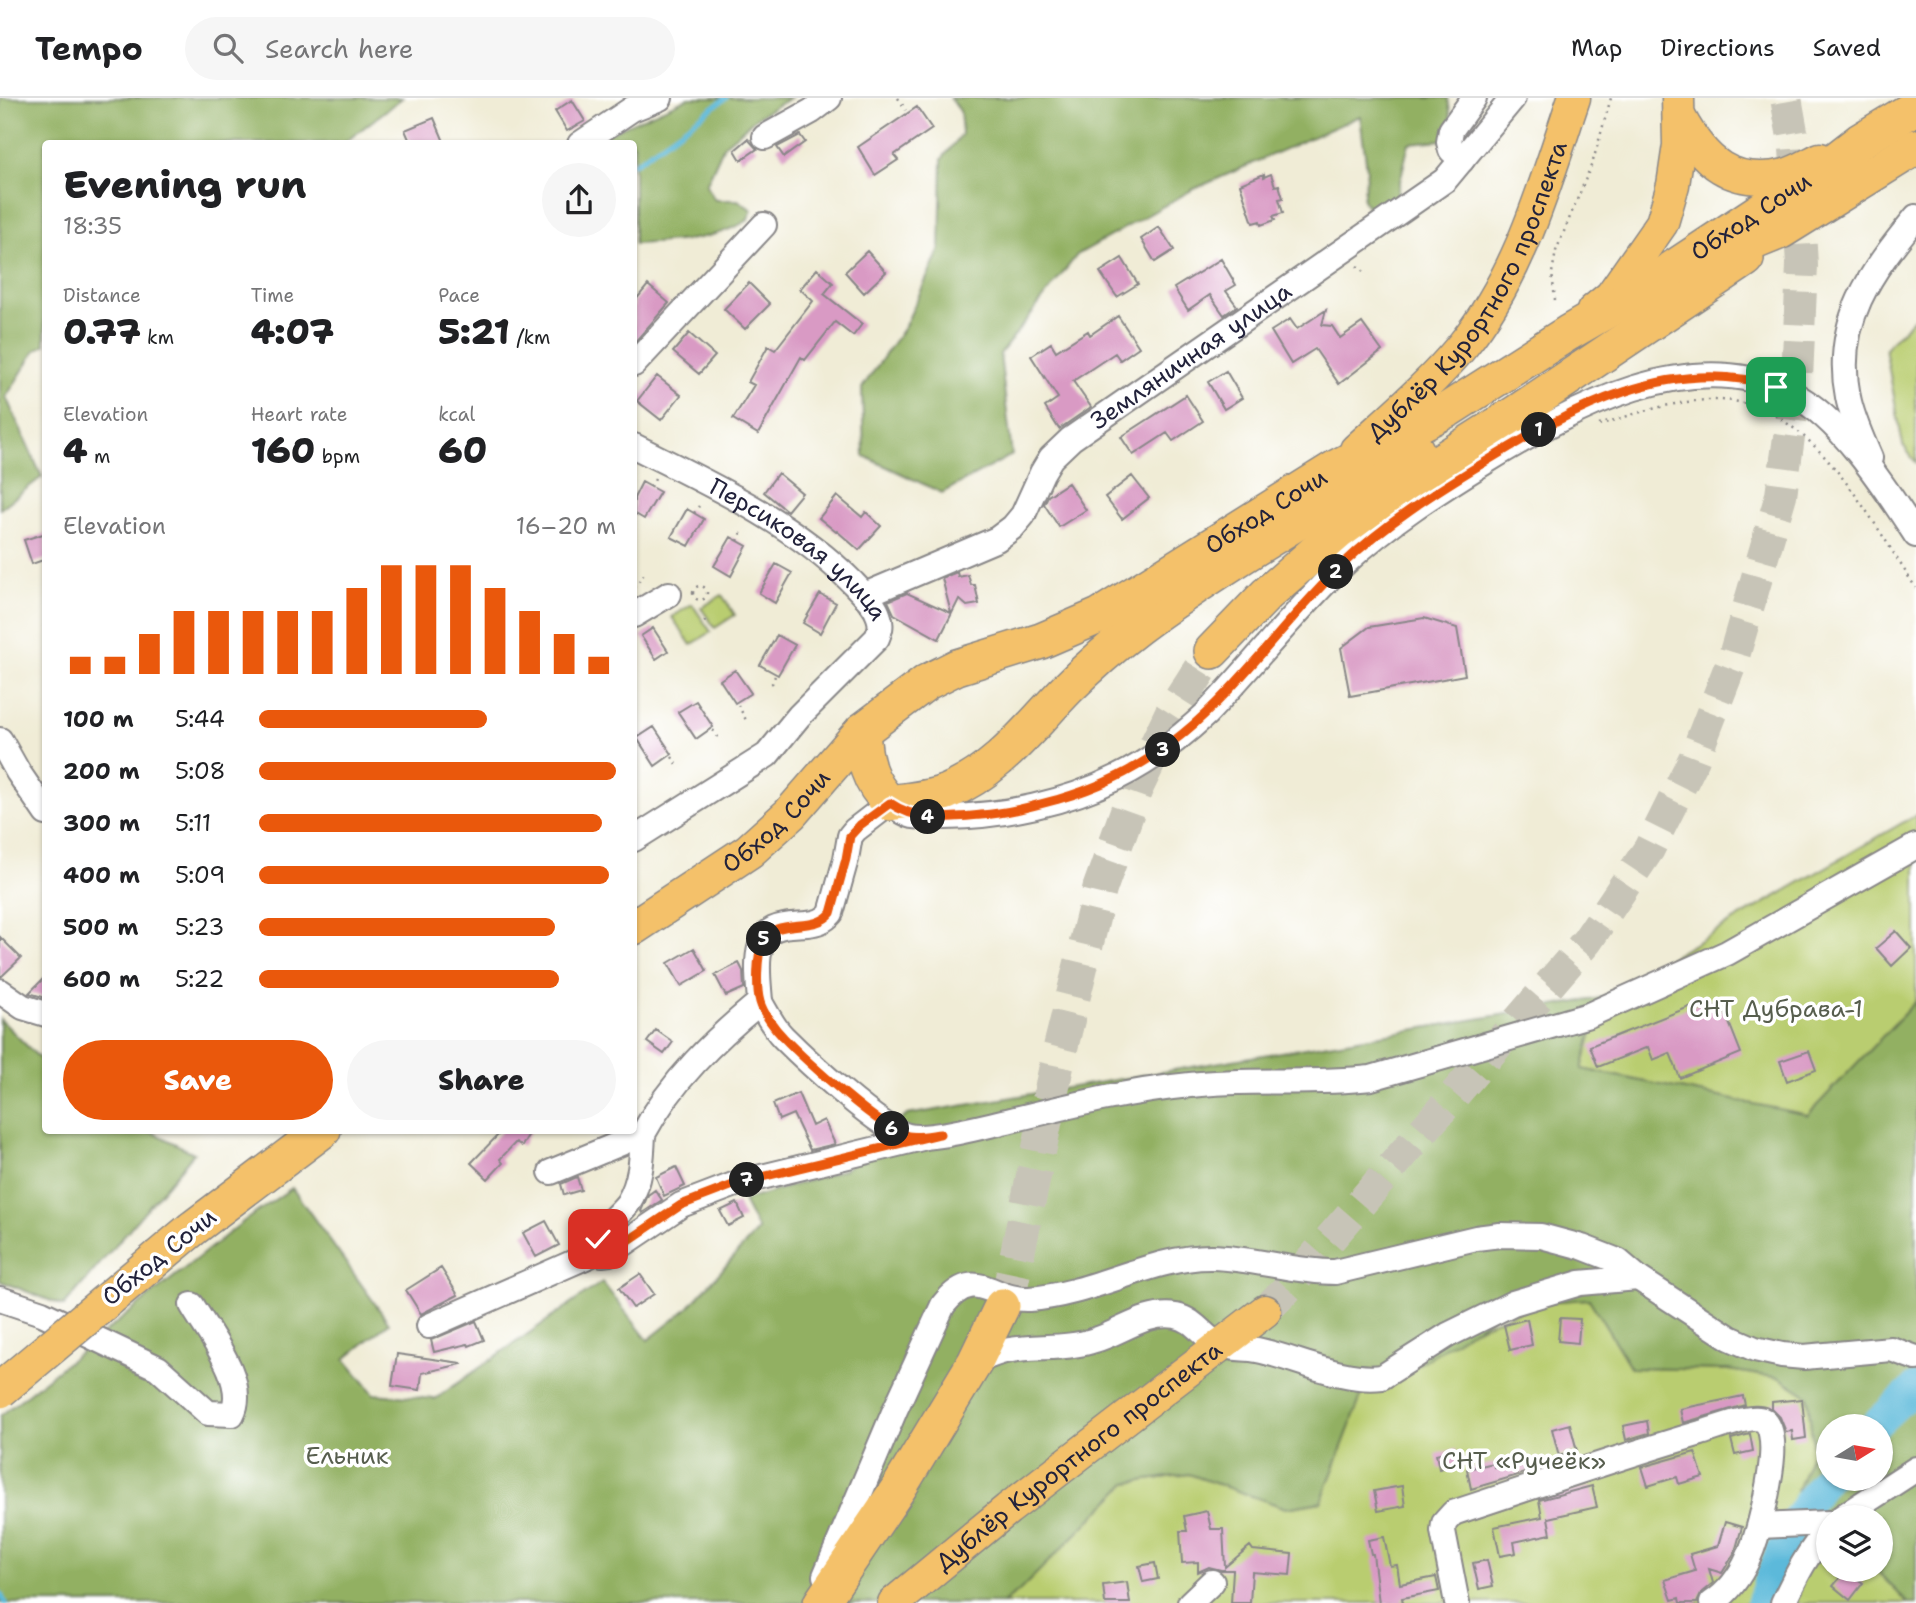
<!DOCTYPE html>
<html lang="en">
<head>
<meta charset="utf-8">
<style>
  :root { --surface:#fff; --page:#f6f6f6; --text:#202124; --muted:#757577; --line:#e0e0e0; --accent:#ea580c }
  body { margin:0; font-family:"Shantell Sans",sans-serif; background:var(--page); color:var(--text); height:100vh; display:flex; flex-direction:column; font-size:26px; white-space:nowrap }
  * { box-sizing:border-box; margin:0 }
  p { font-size:23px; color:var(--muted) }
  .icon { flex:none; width:38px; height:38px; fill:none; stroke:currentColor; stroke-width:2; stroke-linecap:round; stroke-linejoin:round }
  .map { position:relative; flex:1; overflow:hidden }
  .side { position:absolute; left:42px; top:42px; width:595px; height:994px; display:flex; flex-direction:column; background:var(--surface); border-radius:7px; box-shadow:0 2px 5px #0004 }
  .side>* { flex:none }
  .needle { width:46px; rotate:79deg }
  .fabs { position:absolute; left:1816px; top:1316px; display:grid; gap:14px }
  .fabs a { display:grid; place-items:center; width:77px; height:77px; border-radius:50%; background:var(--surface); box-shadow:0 2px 5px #0004; font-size:35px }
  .pin { position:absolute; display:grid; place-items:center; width:60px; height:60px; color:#fff; margin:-30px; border-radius:14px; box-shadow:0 4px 10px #0006 }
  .km { position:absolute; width:35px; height:35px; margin:-18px; border-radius:50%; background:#222; color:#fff; font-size:19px; line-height:35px; text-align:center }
  .round { display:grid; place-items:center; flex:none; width:74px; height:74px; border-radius:37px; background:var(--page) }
  .headline { display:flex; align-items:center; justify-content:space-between; height:119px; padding:0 21px }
  h1 { font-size:38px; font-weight:800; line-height:52px }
  .stats { display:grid; grid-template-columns:repeat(3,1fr); gap:10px; height:119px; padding:7px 21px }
  .stats div { display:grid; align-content:center }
  .stats b { font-size:35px; font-weight:800 }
  .stats small { font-size:19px; font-weight:400 }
  .stats p { font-size:19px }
  .chart { height:196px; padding:14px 21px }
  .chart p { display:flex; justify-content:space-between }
  .chart svg { width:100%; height:126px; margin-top:7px; stroke:var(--accent); stroke-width:6 }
  .action { display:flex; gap:14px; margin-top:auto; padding:14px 21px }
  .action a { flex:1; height:80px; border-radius:42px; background:var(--accent); color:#fff; font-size:28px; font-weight:800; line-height:80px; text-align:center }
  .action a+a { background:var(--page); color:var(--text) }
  ul { padding:0 21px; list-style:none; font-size:23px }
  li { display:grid; grid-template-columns:112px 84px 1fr; align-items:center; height:52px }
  li i { height:18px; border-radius:9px; background:var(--accent) }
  header { display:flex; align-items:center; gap:42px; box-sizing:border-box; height:98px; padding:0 35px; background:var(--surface); border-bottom:2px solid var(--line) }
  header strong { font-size:33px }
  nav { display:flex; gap:38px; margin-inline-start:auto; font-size:24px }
  .search { width:490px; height:63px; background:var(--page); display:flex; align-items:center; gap:18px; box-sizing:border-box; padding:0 24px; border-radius:38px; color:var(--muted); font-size:26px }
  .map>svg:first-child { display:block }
  .green { fill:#b9cd70; stroke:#6e7856; stroke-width:2 }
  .forest { fill:#92b062; stroke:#5a694e; stroke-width:2; fill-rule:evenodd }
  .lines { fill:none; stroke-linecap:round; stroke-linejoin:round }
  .stream { stroke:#5cb9da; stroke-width:5 }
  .river { stroke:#5cb9da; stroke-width:30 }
  .building { fill:#d99ac4 }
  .major-tunnel { stroke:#c7c4b7; stroke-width:32; stroke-dasharray:32 16; stroke-linecap:butt }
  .highway-tunnel { stroke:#c7c4b7; stroke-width:35; stroke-dasharray:35 18; stroke-linecap:butt }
  .minor-casing { stroke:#898788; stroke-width:28 }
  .major-casing { stroke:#898788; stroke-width:35 }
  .highway-casing { stroke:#898788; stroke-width:38 }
  .path { stroke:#898788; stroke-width:2.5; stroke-dasharray:2 5; stroke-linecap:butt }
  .minor { stroke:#fff; stroke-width:24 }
  .major { stroke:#f4c16b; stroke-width:32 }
  .highway { stroke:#f4c16b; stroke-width:35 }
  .highway-bridge-casing { stroke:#898788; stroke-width:38; stroke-linecap:butt }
  .highway-bridge { stroke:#f4c16b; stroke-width:35 }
  .route-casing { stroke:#fff; stroke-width:14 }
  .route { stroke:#ea580c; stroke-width:9 }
  .labels { text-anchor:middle; stroke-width:7; stroke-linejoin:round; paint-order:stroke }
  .street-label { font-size:24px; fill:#22223b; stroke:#fff }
  .park-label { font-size:24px; fill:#575e4e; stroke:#fff }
</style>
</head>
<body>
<header>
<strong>Tempo</strong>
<div class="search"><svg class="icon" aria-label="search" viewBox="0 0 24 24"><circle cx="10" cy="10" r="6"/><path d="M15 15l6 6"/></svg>Search here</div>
<nav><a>Map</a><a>Directions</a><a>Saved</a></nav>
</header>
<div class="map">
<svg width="1916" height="1505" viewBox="0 0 1916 1505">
  <rect width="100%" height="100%" fill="#fff"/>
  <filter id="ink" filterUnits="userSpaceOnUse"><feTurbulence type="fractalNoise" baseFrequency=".0143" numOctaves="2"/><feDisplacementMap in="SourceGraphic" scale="14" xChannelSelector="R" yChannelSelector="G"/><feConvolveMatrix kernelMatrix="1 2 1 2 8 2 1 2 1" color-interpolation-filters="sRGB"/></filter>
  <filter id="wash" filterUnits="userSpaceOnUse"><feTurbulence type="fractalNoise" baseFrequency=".00686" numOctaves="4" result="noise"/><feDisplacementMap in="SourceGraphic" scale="28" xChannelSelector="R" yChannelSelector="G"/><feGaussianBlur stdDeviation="1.57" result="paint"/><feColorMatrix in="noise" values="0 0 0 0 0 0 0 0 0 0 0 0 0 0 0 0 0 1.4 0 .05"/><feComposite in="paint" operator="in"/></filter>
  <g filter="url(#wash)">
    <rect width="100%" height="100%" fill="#f0ecd6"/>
    <path class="green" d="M1916 218V365L1903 347 1885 250Z
      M722 497 735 517 715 530 701 510Z
      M692 506 711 534 691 547 672 519Z
      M1916 717V903L1808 1017 1582 971 1601 900Z
      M1589 1201 1631 1270 1728 1272 1780 1280 1808 1298 1813 1351 1798 1392 1829 1424V1472H1876L1908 1505H1003L1019 1493 1127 1385 1189 1376 1286 1410 1321 1404 1362 1296 1389 1285 1451 1240 1542 1204Z"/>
    <path class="forest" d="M0 0H402L344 45 46 46 45 247 35 253 6 299 42 379 0 411Z
      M688 0H790L757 19 724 47 706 87 715 102H738L752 112 747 123C712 143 674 144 634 146V46H595L604 37Z
      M950 0H1448L1454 41 1409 45 1394 109 1384 112 1368 110 1363 102 1367 71 1360 18 1192 92 1077 157 1000 256 1012 357 942 395 864 358 862 290 905 228 940 151 942 61 962 36 960 13Z
      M1601 900 1582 971 1808 1017 1916 903V1505H1908L1876 1472H1881V1419H1829V1424L1797 1392 1813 1351 1808 1298 1780 1280 1728 1272 1631 1270 1589 1201 1542 1204 1498 1216 1389 1285 1362 1296 1321 1404 1286 1410 1189 1376 1127 1385 1019 1493 1003 1505H0V1318L244 1123 292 1090 389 1225 345 1261 374 1296 435 1301 602 1184 648 1242 687 1211 758 1132 743 1103 845 1071 907 1017ZM1829 1328H1881V1381H1829Z
      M0 921 45 966 46 1032 150 1033 194 1055 64 1208 0 1183Z"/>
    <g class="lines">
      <path class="stream" d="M634 66 726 0
        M0 1494 5 1505"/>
      <path class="river" d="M1874 1328 1916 1289
        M1761 1505C1778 1456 1794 1417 1829 1377"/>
    </g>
    <g id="blocks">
      <path class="building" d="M572 2 585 23 567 33 555 13Z
        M917 9 932 31 894 57 898 62 875 77 858 49Z
        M434 20 445 46H411L405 32Z
        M800 37 805 44 784 59 777 49Z
        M748 41 757 51 741 62 735 52Z
        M1264 76V79L1271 76 1275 88 1279 87 1283 100 1279 101 1283 115 1273 118 1275 122 1261 127 1260 123 1253 125 1240 86Z
        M1159 129 1174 152 1155 164 1141 141Z
        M867 153 886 174 864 195 845 174Z
        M1122 160 1138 186 1117 199 1100 174Z
        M1221 161 1236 187 1226 193 1237 208 1224 217 1210 197 1188 212 1174 190Z
        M817 171 833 185 824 196 862 226 853 238 835 224 805 262 801 259 758 336 733 321 754 287 748 284 768 248 775 252 813 203 800 191Z
        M749 185 770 206 745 231 724 211Z
        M648 187 669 205 634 245V204Z
        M1326 212 1322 227 1332 228 1340 240 1362 225 1382 253 1339 286 1315 251 1291 266 1271 233 1290 221 1297 231Z
        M1118 218 1139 249 1120 262 1115 255 1073 283 1091 309 1059 331 1045 309 1058 300 1031 258 1051 245 1056 253 1088 233 1090 237Z
        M689 235 715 258 699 276 673 254Z
        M1226 273 1242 300 1224 311 1208 284Z
        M657 278 681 297 661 322 637 303Z
        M1186 297 1203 323 1173 343 1167 335 1133 357 1121 339Z
        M778 375 802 395 787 413 764 394Z
        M1132 378 1149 400 1122 421 1105 399Z
        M642 384 660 394 644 421 634 415V400Z
        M1068 385 1086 412 1059 429 1044 406 1048 398Z
        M837 398 862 419 866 414 881 428 859 452 837 433 836 434 819 420Z
        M687 411 704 421 689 448 671 439Z
        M46 435V461L32 466 24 442Z
        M731 439 747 448 731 478 714 468Z
        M776 466 792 475 775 505 759 495Z
        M957 474 958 479 968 477 971 487H975L979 506 967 508 959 501 939 541 894 516 888 503 907 495 951 515 942 480Z
        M820 496 836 505 820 535 803 525Z
        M1424 520 1457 530 1465 577 1350 598 1341 550 1369 529Z
        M653 530 668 553 656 561 641 538Z
        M777 537 795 547 778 577 760 567Z
        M735 572 751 595 735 605 720 582Z
        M696 603 713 629 696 641 678 614Z
        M654 629 672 656 655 668 637 640Z
        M1896 833 1911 850 1892 868 1876 850Z
        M0 839 21 860 2 878H0Z
        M694 850 707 873 681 888 668 865Z
        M739 865 743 873 744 890 726 898 715 877Z
        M46 878V900L29 895Z
        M1702 904 1724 912 1741 955 1680 980 1670 955 1653 962 1648 949 1598 969 1590 948Z
        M656 932 673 944 664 956 647 944Z
        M1809 953 1816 972 1787 983 1780 963Z
        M798 995 812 1028 824 1022 835 1046 810 1052 793 1016 779 1022 773 1006Z
        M499 1032H531L522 1048 516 1044 500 1061 503 1065 488 1081 471 1065 501 1034Z
        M676 1069 685 1088 664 1098 656 1079Z
        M577 1079 581 1092 564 1097 561 1086Z
        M655 1092 662 1102 642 1115 641 1113 648 1097Z
        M737 1105 744 1120 728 1128 720 1113Z
        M546 1123 559 1147 536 1159 523 1135Z
        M441 1170 458 1197 421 1216 406 1192Z
        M640 1176 654 1196 633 1210 619 1190Z
        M1560 1220 1580 1221 1578 1245 1558 1243Z
        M1527 1221 1532 1247 1510 1252 1504 1227Z
        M476 1223 484 1242 469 1248 468 1246 434 1254 431 1242Z
        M397 1256 461 1265 462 1266 422 1275 420 1292 392 1288Z
        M1743 1298 1745 1307 1683 1325 1680 1311Z
        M1802 1301 1806 1340 1793 1342 1792 1333 1786 1334 1780 1319 1772 1311V1304Z
        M1647 1323 1649 1335 1626 1342 1623 1328Z
        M1570 1326 1577 1353 1559 1358 1552 1331Z
        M1750 1336 1753 1353 1735 1357 1731 1341Z
        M1456 1351 1460 1366 1439 1371 1436 1356Z
        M1695 1354 1703 1379 1679 1386 1677 1379 1648 1388 1642 1369Z
        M1531 1361 1532 1365H1537L1538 1371 1471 1391 1467 1371 1494 1365V1369Z
        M1402 1388 1405 1408 1378 1413 1374 1393Z
        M1592 1388 1597 1409 1548 1420 1551 1436 1514 1444 1516 1455 1500 1458 1494 1429 1542 1419 1539 1402Z
        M1207 1413 1211 1431H1223L1225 1469 1250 1448 1253 1452 1292 1456 1290 1477 1252 1474 1250 1505H1231L1233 1472H1221L1209 1469 1198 1474V1464L1182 1465 1180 1433H1187L1184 1418Z
        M1725 1424 1742 1429 1735 1454 1722 1475 1709 1471 1713 1485 1702 1494 1697 1505H1680L1679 1500 1672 1502 1665 1482 1695 1473 1690 1456 1718 1448Z
        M1384 1439 1390 1468 1397 1467 1400 1486 1436 1479 1439 1493 1402 1500 1403 1505H1379L1373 1456H1371L1368 1442Z
        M1487 1462 1493 1488 1479 1491 1473 1465Z
        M1155 1465 1158 1481 1143 1484 1139 1468Z
        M1846 1472 1863 1485 1850 1502 1833 1488Z
        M1127 1484 1130 1505H1105L1103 1487Z"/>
    </g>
  </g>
  <g filter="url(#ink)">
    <use href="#blocks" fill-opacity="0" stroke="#898788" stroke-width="2"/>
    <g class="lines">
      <path class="major-tunnel" d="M1265 1213 1284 1194 1587 843 1649 751 1694 661 1734 558 1781 397 1797 281 1802 167 1795 50 1786 0"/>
      <path class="highway-tunnel" d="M1002 1208 1010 1191 1059 956 1100 790 1135 692 1171 617 1212 553"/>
      <defs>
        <g id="minor">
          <path d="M765 39 812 13 829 0"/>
          <path d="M580 46 632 11 660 0"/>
          <path d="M1462 62 1451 52 1449 44 1451 32 1474 0"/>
          <path d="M634 266 764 127"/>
          <path id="s1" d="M634 348C710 386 793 424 853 485 863 496 875 505 879 519 882 527 880 533 877 540L799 618 767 657 634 741"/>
          <path d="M1870 360C1862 341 1852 320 1848 299 1833 224 1871 174 1916 119"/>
          <path id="s2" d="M865 497 997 441 1013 429 1023 417 1042 375 1051 360 1071 341 1445 82 1513 0"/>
          <path d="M634 517 669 496"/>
          <path d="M0 642 18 674 46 715"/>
          <path d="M0 893 23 909 46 916"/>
          <path d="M760 904C759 883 751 843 774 831 784 826 796 827 807 826 817 825 824 823 831 815L846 761 850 738 855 732 890 705C897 710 904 716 913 718 924 720 935 719 946 719 1004 718 1066 705 1118 679 1151 663 1179 641 1206 616 1253 567 1297 510 1346 464 1389 424 1438 393 1488 362 1575 310 1689 245 1791 295 1841 320 1886 391 1916 437"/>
          <path d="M643 1036C642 1060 641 1084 628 1105 618 1119 592 1135 597 1154L602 1156 610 1155 681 1107 741 1084 922 1040"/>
          <path d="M551 1074 643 1036C671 983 715 941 760 904 767 916 773 929 783 939 805 961 881 1032 908 1038 930 1043 984 1028 1007 1023 1068 1008 1128 993 1190 987 1250 980 1311 987 1371 980L1589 917 1727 855 1916 748"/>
          <path d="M0 1201 42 1215 158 1270 208 1315 232 1316C249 1284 208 1235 192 1207"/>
          <path d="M429 1228 597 1154"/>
          <path d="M975 1264C985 1260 995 1255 1005 1253 1035 1247 1066 1252 1095 1242 1122 1234 1146 1213 1176 1218 1196 1222 1203 1240 1220 1247 1231 1251 1246 1250 1257 1252 1296 1260 1343 1284 1382 1279L1448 1237 1513 1205 1580 1185 1638 1180"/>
          <path d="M1842 1419 1916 1371"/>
          <path d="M1760 1428 1829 1425"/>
          <path d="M825 1478 895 1312 943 1207C976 1166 991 1203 1029 1201 1092 1197 1153 1158 1212 1159 1253 1160 1294 1174 1335 1174L1476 1140 1500 1137 1541 1138 1582 1149 1618 1163 1638 1180 1730 1240 1755 1251 1782 1257 1804 1259 1891 1251 1916 1260"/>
          <path d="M1190 1505 1212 1484"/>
          <path d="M1457 1505 1443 1433 1444 1425 1453 1415C1536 1388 1618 1359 1701 1335 1714 1331 1752 1316 1763 1322 1781 1333 1768 1388 1765 1404 1757 1441 1746 1483 1712 1505"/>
          <path d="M1783 1505C1796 1478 1808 1453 1829 1431"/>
        </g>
        <g id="major">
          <path d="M1680 20C1704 64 1731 89 1785 77 1797 74 1809 66 1820 61"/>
          <path d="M1593 213 1611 198 1662 125 1673 87 1679 47 1678 0"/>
          <path id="s3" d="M1356 352C1393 318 1431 286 1463 247 1521 175 1545 86 1574 0"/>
          <path id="s4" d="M894 1505 1008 1411 1265 1213"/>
        </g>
        <g id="highway">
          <path d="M1720 165 1754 144 1781 133 1916 49"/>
          <path d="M1212 553 1267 496 1338 434 1406 385 1516 315 1746 161"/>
          <path d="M862 633C864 662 868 684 890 705 909 702 929 701 947 694 999 672 1029 630 1067 591 1089 569 1113 548 1138 529 1226 464 1323 410 1416 352"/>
          <path id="s5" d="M634 829 749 753 790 716 862 633 927 584 957 569 1041 543 1099 518 1337 369 1449 311 1568 235 1625 202 1829 67 1860 43 1916 9"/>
          <path d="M192 1131 323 1032"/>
          <path d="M821 1505 900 1388 975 1264 1002 1208"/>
        </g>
      </defs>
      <use href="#minor" class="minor-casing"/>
      <use href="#major" class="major-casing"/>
      <use href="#highway" class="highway-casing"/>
      <path class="path" d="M898 0 906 12
        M1357 168 1363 173
        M1555 202 1552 175 1556 153 1593 63 1611 0
        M1599 327C1637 315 1678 301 1719 302 1812 303 1871 423 1916 490
        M651 389 655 381
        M694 415 699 408
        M738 443 742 433
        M693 495a7 7 0 1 1 14 0a7 7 0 1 1-14 0Z
        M634 489 646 474
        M704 524 709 521
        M775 578 772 585 775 589
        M738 607 746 622 744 623
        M713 632 718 639
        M672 659 677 666
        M634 688 636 692"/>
      <use href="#minor" class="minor"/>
      <use href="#major" class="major"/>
      <use href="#highway" class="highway"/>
      <defs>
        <path id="highway-bridge" d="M0 1292 192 1131"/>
      </defs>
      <use href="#highway-bridge" class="highway-bridge-casing"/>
      <use href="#highway-bridge" class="highway-bridge"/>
    </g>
  </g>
  <g class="lines" filter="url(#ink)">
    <defs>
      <path id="route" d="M598 1141 595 1149 597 1154 602 1156 610 1155 681 1107 741 1084 940 1036C931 1037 918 1040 908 1038 883 1033 804 961 783 939 775 931 763 915 760 904 756 890 757 859 762 846 774 816 813 837 831 815L846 761 850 738 860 727 890 705C917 724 949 720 981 717 1008 715 1033 708 1059 701 1199 661 1247 560 1343 466 1385 426 1435 394 1485 364 1572 311 1671 255 1776 289"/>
    </defs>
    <use href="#route" class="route-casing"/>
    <use href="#route" class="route"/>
  </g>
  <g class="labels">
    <g class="street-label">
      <text dy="8" stroke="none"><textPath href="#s5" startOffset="1334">Обход Сочи</textPath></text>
      <text dy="8" stroke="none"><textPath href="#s3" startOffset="198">Дублёр Курортного проспекта</textPath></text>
      <text dy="8" stroke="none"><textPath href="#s2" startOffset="416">Земляничная улица</textPath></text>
      <text dy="8" stroke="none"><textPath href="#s5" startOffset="766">Обход Сочи</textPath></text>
      <text dy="8" stroke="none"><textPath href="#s1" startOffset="196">Персиковая улица</textPath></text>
      <text dy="8" stroke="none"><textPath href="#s5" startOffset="178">Обход Сочи</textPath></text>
      <text transform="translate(159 1159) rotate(-39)" y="8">Обход Сочи</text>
      <text dy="8" stroke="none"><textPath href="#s4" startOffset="236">Дублёр Курортного проспекта</textPath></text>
    </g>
    <g class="park-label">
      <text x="1776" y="919">СНТ Дубрава-1</text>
      <text x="347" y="1366">Ельник</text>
      <text x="1524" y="1371">СНТ «Ручеёк»</text>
    </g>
  </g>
</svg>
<div class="fabs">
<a><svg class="needle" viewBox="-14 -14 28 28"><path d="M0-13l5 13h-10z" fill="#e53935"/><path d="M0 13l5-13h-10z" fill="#757577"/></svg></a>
<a><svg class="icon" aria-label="layers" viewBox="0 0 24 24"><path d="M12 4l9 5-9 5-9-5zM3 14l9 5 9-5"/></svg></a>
</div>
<div class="pin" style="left:1776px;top:289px;background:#1e9e55"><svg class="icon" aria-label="arrive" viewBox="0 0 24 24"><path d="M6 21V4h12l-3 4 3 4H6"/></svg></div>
<div class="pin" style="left:598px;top:1141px;background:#d93025"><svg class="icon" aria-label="check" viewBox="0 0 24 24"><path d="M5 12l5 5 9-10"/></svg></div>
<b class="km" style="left:1539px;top:332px">1</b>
<b class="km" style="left:1336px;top:474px">2</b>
<b class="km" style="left:1163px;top:652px">3</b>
<b class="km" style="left:928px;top:719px">4</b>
<b class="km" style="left:764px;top:841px">5</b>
<b class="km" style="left:892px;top:1031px">6</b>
<b class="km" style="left:747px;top:1082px">7</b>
<section class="side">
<div class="headline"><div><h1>Evening run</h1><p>18:35</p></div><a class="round"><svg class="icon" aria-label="share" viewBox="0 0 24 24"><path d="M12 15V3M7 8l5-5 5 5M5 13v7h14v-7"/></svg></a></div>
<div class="stats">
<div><p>Distance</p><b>0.77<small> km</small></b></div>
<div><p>Time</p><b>4:07</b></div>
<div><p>Pace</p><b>5:21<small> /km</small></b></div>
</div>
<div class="stats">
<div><p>Elevation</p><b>4<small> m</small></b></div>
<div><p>Heart rate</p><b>160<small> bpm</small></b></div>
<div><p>kcal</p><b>60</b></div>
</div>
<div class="chart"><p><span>Elevation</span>16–20 m</p>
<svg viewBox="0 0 160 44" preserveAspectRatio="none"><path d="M5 44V38M15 44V38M25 44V30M35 44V22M45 44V22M55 44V22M65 44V22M75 44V22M85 44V14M95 44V6M105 44V6M115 44V6M125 44V14M135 44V22M145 44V30M155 44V38"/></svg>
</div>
<ul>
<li><b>100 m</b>5:44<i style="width:64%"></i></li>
<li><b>200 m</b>5:08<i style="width:100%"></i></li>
<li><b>300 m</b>5:11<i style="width:96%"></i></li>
<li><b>400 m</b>5:09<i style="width:98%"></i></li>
<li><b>500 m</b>5:23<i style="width:83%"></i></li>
<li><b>600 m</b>5:22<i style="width:84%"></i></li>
</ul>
<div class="action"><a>Save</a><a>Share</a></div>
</section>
</div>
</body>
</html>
